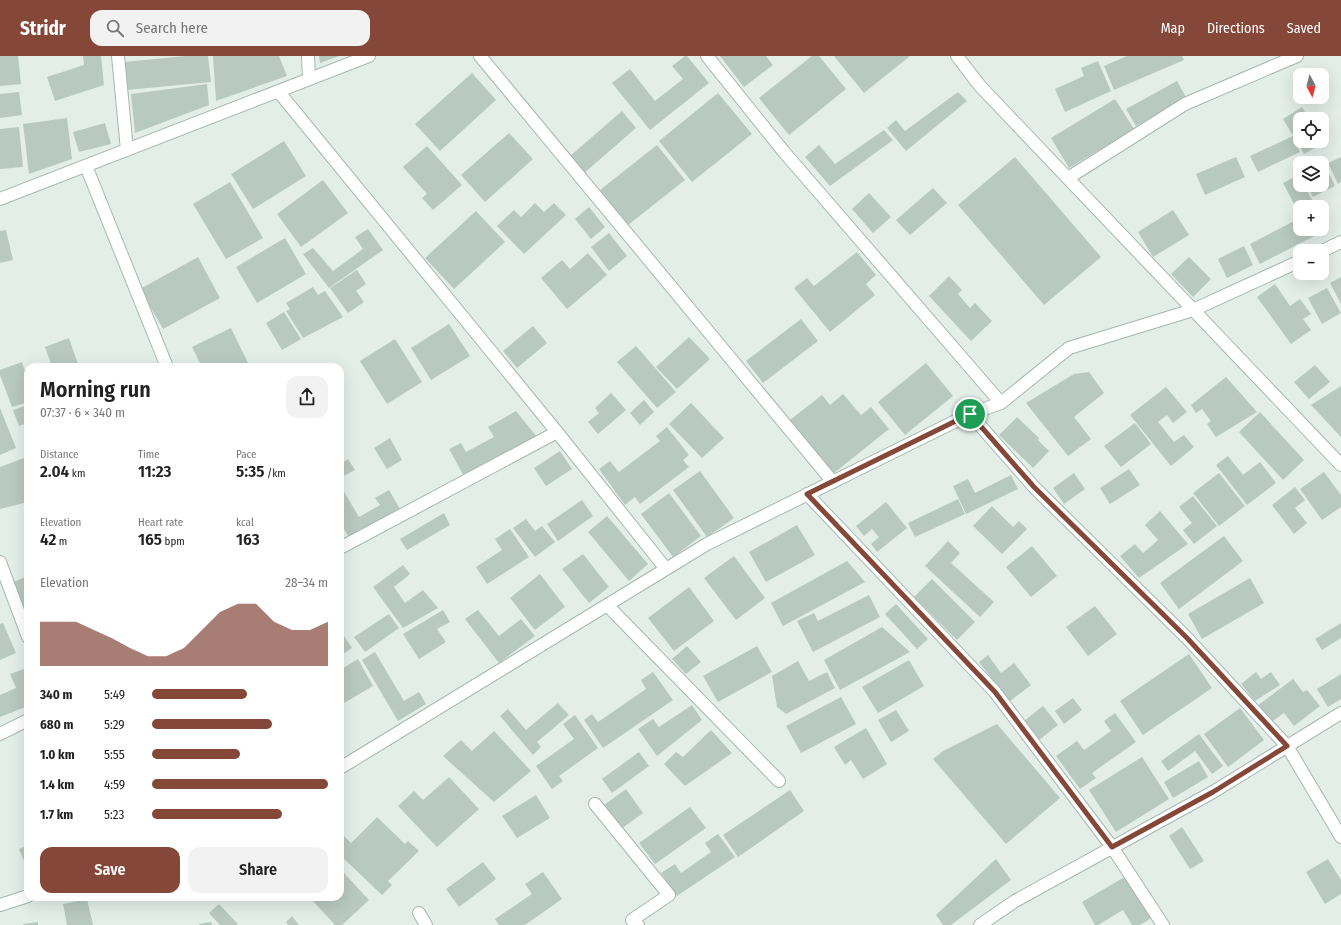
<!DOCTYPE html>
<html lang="en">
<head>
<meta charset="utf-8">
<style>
  :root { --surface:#fff; --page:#f2f2f2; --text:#222; --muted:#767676; --accent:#844738 }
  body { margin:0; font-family:"Fira Sans Condensed",sans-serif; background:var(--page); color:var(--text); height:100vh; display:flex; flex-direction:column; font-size:15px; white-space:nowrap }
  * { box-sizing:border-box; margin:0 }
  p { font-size:13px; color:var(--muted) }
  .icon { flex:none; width:22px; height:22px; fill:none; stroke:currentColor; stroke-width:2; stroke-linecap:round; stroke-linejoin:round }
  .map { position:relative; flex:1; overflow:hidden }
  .drawer { position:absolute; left:24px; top:307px; width:320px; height:538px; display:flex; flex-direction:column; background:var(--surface); border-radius:12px; box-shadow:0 4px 16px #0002 }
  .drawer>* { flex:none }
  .needle { width:26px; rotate:173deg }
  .controls { position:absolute; left:1293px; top:12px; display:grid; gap:8px }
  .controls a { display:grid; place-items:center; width:36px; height:36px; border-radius:8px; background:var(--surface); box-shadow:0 4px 16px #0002; font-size:20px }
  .pin { position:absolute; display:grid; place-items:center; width:34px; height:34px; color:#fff; margin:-17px; border:2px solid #fff; border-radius:50%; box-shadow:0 1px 4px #0007 }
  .round { display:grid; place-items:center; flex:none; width:42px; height:42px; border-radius:12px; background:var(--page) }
  .head { display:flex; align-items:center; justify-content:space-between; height:68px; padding:0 16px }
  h1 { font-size:22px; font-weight:600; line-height:30px }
  .stats { display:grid; grid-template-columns:repeat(3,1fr); gap:6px; height:68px; padding:4px 16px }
  .stats div { display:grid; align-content:center }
  .stats b { font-size:17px; font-weight:600 }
  .stats small { font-size:11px; font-weight:400 }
  .stats p { font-size:11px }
  .chart { height:112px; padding:8px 16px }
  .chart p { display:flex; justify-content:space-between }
  .chart svg { width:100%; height:72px; margin-top:4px; fill:var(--accent); opacity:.7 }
  .primary-button { display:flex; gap:8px; margin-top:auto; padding:8px 16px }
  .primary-button a { flex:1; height:46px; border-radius:12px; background:var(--accent); color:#fff; font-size:16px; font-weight:600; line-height:46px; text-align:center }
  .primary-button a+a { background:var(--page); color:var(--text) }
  ul { padding:0 16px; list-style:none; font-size:13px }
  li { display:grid; grid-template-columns:64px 48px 1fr; align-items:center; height:30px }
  li i { height:10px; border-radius:5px; background:var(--accent) }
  header { display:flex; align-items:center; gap:24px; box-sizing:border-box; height:56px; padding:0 20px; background:var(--accent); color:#fff }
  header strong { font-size:19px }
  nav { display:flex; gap:22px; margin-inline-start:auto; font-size:14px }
  .search { width:280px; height:36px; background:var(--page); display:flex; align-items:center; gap:10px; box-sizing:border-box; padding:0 14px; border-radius:12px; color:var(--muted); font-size:15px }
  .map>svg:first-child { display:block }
  .building { fill:#b8c9c1 }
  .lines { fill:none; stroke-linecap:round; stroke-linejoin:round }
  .minor-casing { stroke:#a5b7b0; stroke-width:14 }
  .minor { stroke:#fff; stroke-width:12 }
  .route-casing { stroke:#fff; stroke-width:8 }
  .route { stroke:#844738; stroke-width:5 }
</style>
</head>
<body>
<header>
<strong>Stridr</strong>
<div class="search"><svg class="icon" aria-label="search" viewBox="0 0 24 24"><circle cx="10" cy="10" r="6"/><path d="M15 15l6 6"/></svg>Search here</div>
<nav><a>Map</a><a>Directions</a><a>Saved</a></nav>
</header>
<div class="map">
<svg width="1341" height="869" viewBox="0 0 1341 869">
  <rect width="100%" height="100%" fill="#e3eee9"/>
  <path class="building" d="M0 0H18L21 28 0 30Z
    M83 0H101L104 29 55 45 47 21 84 9Z
    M186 0H208L211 26 127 34 124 6Z
    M213 0H279L287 20 216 45Z
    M319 0H339L320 7Z
    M685 0H687L709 27 650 74 612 27 630 13 655 45 683 23 672 10Z
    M720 0H766L773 9 744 31Z
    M812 0H819L846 33 789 79 759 42Z
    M834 0H910L864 37Z
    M1127 0H1182L1184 4 1114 34 1104 10Z
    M1098 5 1111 35 1065 56 1055 33 1084 20 1081 12Z
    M472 17 496 44 440 95 415 68Z
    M1177 25 1187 43 1136 70 1126 53Z
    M207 28 209 49 135 77 131 38Z
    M19 36 22 59 0 62V38Z
    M958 36 967 45 906 95 887 72 896 64 905 75Z
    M718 37 752 78 692 126 659 85Z
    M1115 43 1134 73 1069 112 1051 82Z
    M1302 51 1309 63H1300V85H1322L1323 87 1304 98 1283 63Z
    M622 55 636 72 583 118 569 101Z
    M67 62 72 103 29 118 23 68Z
    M105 67 111 88 79 96 73 76Z
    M19 71 23 111 0 113V73Z
    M884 74 893 84 830 130 805 101 819 89 835 108Z
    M509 77 533 103 485 146 461 119Z
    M1293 80 1300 96 1258 116 1250 100Z
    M284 85 306 120 253 153 231 118Z
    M657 89 685 124 628 169 600 134Z
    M427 90 462 129 433 154 422 142 427 138 403 111Z
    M1015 101 1101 201 1044 249 958 149Z
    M1236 101 1245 121 1205 139 1196 118Z
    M1341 101V126L1338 128 1328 107Z
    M1323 105 1335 130 1313 141 1307 129H1322V107H1318Z
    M1299 119 1300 129H1304L1316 151H1300V159L1283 127Z
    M323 124 348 157 301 191 277 158Z
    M230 126 263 182 226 203 193 148Z
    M933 132 947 147 910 179 896 164Z
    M869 137 891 161 873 177 852 153Z
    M535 147 544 156 554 147 566 159 524 198 497 170 514 154 521 161Z
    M589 151 605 171 591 183 575 163Z
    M1173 154 1189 179 1153 201 1138 176Z
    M476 155 505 186 454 233 425 202Z
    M1300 162V173H1322V162L1328 173 1260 208 1250 188Z
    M368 173 383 194 329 232 303 198 313 192 333 215 363 193 355 181Z
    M6 174 13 204 0 207V175Z
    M609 177 627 200 609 215 591 191Z
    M285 182 306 218 257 247 236 211Z
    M1244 190 1253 209 1227 222 1218 203Z
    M857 196 876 219 866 228 875 239 830 276 794 232 807 222 814 230Z
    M588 197 607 219 567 253 541 222 562 204 570 213Z
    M198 201 220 242 163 273 140 233Z
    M1189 201 1211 223 1193 241 1171 218Z
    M357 214 366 228 356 235 364 246 348 257 330 232Z
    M949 220 962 234 958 238 970 252 975 247 992 265 971 285 929 240Z
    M1341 221V248L1330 227Z
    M1275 228 1290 250 1300 243 1311 258 1303 263 1311 274 1291 288 1257 241Z
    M313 231 318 239 325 235 343 261 303 282 286 255 290 253 286 247Z
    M1327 232 1341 257 1322 268 1308 242Z
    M284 256 301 283 282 294 266 267Z
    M801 263 818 285 763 327 746 305Z
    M449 268 470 300 431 324 411 292Z
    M533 270 547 287 517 312 503 295Z
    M231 272 250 311H202L192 291Z
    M689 281 710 303 677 333 656 311Z
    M69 282 79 311H52L45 291Z
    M395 283 422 326 387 348 360 305Z
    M636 290 676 336 657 352 617 306Z
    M22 306 28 324V346L12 351 0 319V314Z
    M926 307 953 340 905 379 878 346Z
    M1315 309 1330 326 1309 343 1294 326Z
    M1089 316 1104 337 1074 361 1091 383 1068 400 1026 347 1074 318Z
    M1226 321 1257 356 1216 381 1207 368 1211 365 1202 353 1196 357 1191 349Z
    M1341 330V381L1311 349Z
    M1166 331 1187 356 1173 367 1167 359 1158 366 1174 386 1184 379 1194 391 1171 410 1130 359Z
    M611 337 626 354 598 378 588 366 599 357 595 352Z
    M843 338 861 359 871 351 889 373 834 417 790 364 822 339 830 349Z
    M644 344 654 356 640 369 630 357Z
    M691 347 724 382 702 402 669 368Z
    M28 349V367L19 370 13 354Z
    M0 352 16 392 0 399Z
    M516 355 537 381 465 422 449 393 461 387 466 396 494 381 488 371Z
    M1260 356 1304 404 1283 424 1239 376Z
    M1017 361 1039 382 1038 384 1049 395 1033 412 999 379Z
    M1135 367 1151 388 1121 411 1104 390Z
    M667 371 689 399 683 404 689 411 640 448 635 441 625 449 599 413 610 405 619 416 660 385 656 380Z
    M390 382 402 404 387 413 374 392Z
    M560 395 572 413 546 430 534 412Z
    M1228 400 1243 419 1260 406 1276 427 1247 449 1216 409Z
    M24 402 28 411V446L0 453V411Z
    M348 403 355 414 340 422V408Z
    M1129 413 1140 429 1110 448 1100 432Z
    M700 415 734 462 707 481 673 434Z
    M1324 416 1341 439V451L1322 464 1300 433Z
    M1074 417 1085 433 1064 448 1053 432Z
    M1219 417 1245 450 1219 470 1193 437Z
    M1011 419 1018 433 966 458 953 430 968 423 975 437Z
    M340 429 359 461 380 449 375 442 389 434 400 453 350 483 340 466Z
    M1295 431 1305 444 1295 452 1307 467 1294 478 1272 449Z
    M669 437 701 480 673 501 641 458Z
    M1193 440 1217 470 1194 488 1183 474 1192 467 1179 451Z
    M958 443 965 458 915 481 908 467Z
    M582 444 593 460 558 485 547 468Z
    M886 446 907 472 877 496 871 488 879 481 872 473 864 480 856 470Z
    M992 450 1013 471 1019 465 1027 473 1002 498 973 470Z
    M1160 455 1188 488 1139 522 1120 500 1135 488 1143 497 1158 484 1145 469Z
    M444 457 450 469 407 494 400 483Z
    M607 460 648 508 629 525 588 476Z
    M526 463 535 475 542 470 555 486 535 501 513 472Z
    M797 469 815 499 766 526 749 496Z
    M510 473 529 501 487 528 476 511 502 494 495 483Z
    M1224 480 1243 505 1179 553 1160 527Z
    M948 485 960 497 951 507 994 546 980 561 925 510Z
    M1032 490 1057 520 1031 541 1006 511Z
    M583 498 609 531 589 547 562 513Z
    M734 500 765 542 736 564 704 522Z
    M847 505 865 526 783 570 771 547Z
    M403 509 410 518 394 531 405 547 423 534 438 552 403 572 373 531Z
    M540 518 565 551 535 574 510 542Z
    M28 520V553L22 556 11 527Z
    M1250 522 1264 547 1202 583 1188 558Z
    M932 523 975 566 957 584 914 541Z
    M689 531 714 565 674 595 648 562Z
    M869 539 880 561 813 596 797 565 814 557 818 565Z
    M896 548 928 583 917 593 885 558Z
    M1095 550 1117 578 1088 600 1066 571Z
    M443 554 450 566 437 573 446 586 419 603 403 578Z
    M478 554 499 580 521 563 535 580 499 607 465 563Z
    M389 558 399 572 365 596 354 581Z
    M3 567 16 597 0 604V568Z
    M1341 567V582L1322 594 1315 583Z
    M882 571 910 596 840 634 824 604Z
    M344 580 352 592 340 600V583Z
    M687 590 701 606 686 618 672 603Z
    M757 590 772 616 718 646 703 620Z
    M375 596 404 645 419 636 426 648 398 665 362 604Z
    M1189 598 1212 632 1143 679 1120 645Z
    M988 599 1001 617 1014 607 1031 629 1009 646 979 606Z
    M358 603 373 630 344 647 340 640V614Z
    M909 604 924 630 878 657 862 631Z
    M798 605 809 625 827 616 835 632 786 658 777 651 772 620Z
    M24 613 28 623V650L0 661V639L16 632 10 618Z
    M653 616 673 644 603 692 584 664 592 658 598 666 646 633 641 624Z
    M1256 616 1261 623 1271 616 1280 629 1255 645 1241 628Z
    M1341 618V643L1328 651 1317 633Z
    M1293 623 1303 636 1307 634 1320 650 1294 670 1284 657 1270 667 1257 650Z
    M841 641 856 668 801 697 786 670Z
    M1073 642 1082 654 1064 668 1055 655Z
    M558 647 569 659 537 686 541 691 533 699 500 660 508 653 526 674Z
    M692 649 702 664 657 700 638 673 653 663 659 671Z
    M1043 650 1058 669 1039 684 1024 665Z
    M1240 652 1264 684 1228 711 1204 678Z
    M896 654 909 675 891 686 878 664Z
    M1115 657 1136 686 1092 717 1096 722 1080 733 1056 700 1077 685 1084 694 1111 675 1104 665Z
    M575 659 598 692 559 720 563 725 552 733 536 710 574 683 563 668Z
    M997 668 1060 742 1006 788 933 703 943 695Z
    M866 672 887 708 863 723 851 704 845 709 834 691Z
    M711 674 732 697 685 730 664 708 676 696 683 701Z
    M494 675 531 715 494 746 443 700 461 684 472 695Z
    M1199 678 1223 710 1212 718 1195 695 1168 715 1161 705Z
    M639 696 649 710 612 737 602 723Z
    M1142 701 1169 743 1116 776 1089 734Z
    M1199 705 1208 721 1173 742 1164 726Z
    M449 721 479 753 437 791 398 750 414 735 423 744Z
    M626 733 643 757 621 773 604 749Z
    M790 734 804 755 738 801 723 779Z
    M536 739 550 762 517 782 502 760Z
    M690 751 706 772 655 808 639 787Z
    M377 761 405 788 408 785 419 795 388 825 392 829 382 839 340 799V785L344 780 351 787Z
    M1182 771 1204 805 1190 813 1169 780Z
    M718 778 735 801 677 840 661 817 675 808 681 817 711 796 705 787Z
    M28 789V815L19 793Z
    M996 803 1011 824 951 869H943L936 859Z
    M1328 803 1341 824V838L1325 848 1306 816Z
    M483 806 496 823 459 851 446 833Z
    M343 816 369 844 342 869H335L312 844 315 841H340V818Z
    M543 816 562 843 525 869H499L495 863 532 838 525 828Z
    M1128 819 1153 861 1140 869H1132L1123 854 1098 869H1095L1082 846Z
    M87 843 93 869H67L63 848Z
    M219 848 238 868 236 869H220L209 857Z
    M292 860 299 869H288L286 866Z
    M38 866V869H23V868Z
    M211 866 212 869H199V868Z"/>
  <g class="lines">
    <defs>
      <path id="minor" d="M118 0 127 94
        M308 0 309 23
        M480 0 833 426
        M707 0 784 96 1001 347
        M957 0 980 30 1341 409
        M278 35 557 376 666 513
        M86 110 167 311
        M1068 122 1185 48 1297 0
        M0 143 369 0
        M1322 195 1341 186
        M970 358 1034 431 1187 582 1287 690 1341 781
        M807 438 995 636 1112 791 1163 869
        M340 492 557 376
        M0 506 28 581
        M607 549 779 725
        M0 678 28 664
        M340 712 707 488 970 358 1001 347 1069 292 1193 254 1300 205
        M595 748 669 839 632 864 638 869
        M0 849 28 840
        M419 857 426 869
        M980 869 1015 845 1213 736 1341 657"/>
    </defs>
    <use href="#minor" class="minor-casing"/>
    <use href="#minor" class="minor"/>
  </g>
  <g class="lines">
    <defs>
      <path id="route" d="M970 358 1034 431 1187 582 1287 690 1213 736 1112 791 995 636 807 438Z"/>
    </defs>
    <use href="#route" class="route-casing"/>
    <use href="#route" class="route"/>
  </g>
</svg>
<div class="controls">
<a><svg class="needle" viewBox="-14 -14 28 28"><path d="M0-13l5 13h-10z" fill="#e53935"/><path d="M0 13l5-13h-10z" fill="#767676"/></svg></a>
<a><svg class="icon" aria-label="locate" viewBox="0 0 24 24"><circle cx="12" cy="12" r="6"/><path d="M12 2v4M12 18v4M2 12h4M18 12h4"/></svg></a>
<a><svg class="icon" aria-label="layers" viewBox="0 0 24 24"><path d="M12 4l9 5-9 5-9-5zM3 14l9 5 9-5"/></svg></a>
<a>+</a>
<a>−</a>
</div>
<div class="pin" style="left:970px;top:358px;background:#1e9e55"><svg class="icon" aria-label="arrive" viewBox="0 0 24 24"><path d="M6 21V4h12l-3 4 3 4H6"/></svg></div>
<section class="drawer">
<div class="head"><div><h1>Morning run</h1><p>07:37 · 6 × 340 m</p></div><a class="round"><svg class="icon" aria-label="share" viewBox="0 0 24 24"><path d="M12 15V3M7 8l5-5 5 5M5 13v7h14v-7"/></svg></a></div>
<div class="stats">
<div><p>Distance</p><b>2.04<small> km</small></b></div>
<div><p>Time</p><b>11:23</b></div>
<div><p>Pace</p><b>5:35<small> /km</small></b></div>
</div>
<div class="stats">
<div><p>Elevation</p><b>42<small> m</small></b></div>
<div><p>Heart rate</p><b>165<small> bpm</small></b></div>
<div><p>kcal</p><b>163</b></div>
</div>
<div class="chart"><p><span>Elevation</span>28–34 m</p>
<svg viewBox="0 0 160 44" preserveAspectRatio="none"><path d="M0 44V17L10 17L20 17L30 22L40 27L50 33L60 38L70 38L80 33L90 22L100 11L110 6L120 6L130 17L140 22L150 22L160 17V44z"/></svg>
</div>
<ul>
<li><b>340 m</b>5:49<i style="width:54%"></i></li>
<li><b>680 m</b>5:29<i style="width:68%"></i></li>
<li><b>1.0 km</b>5:55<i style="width:50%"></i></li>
<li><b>1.4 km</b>4:59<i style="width:100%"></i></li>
<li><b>1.7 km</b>5:23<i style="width:74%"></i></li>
</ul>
<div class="primary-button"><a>Save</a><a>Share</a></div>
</section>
</div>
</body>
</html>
